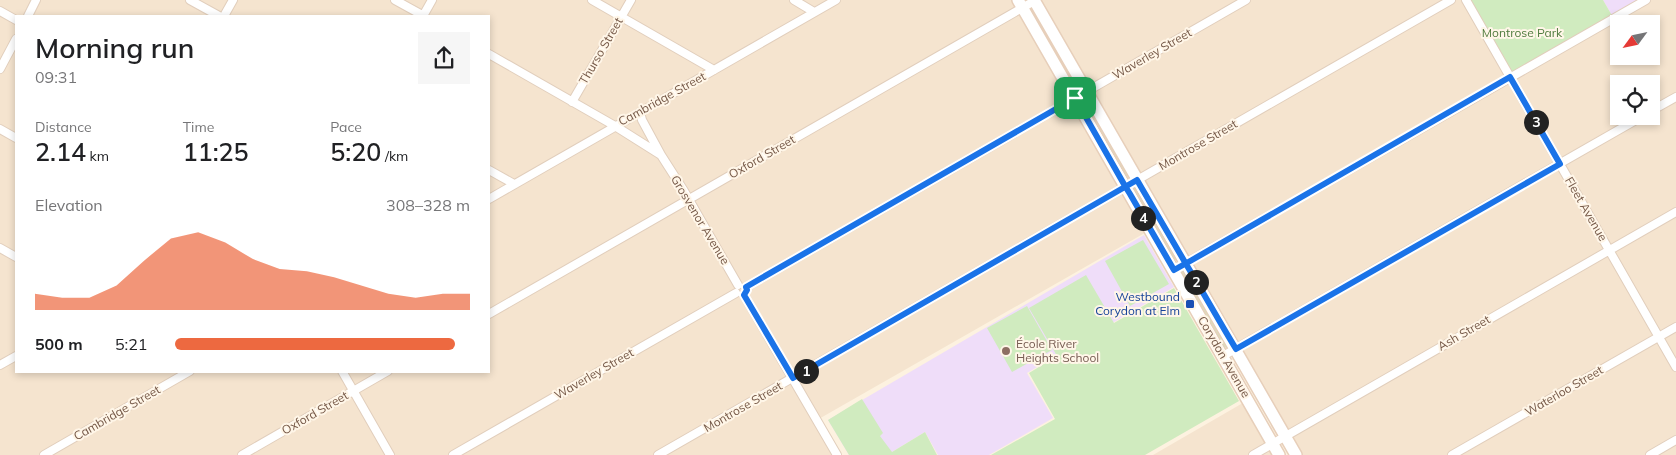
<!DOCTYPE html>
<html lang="en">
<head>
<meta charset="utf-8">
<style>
  :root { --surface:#fff; --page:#f6f6f6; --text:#202124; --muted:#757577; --accent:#ed6940 }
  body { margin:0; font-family:Mulish,sans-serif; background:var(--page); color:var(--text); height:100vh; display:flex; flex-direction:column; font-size:19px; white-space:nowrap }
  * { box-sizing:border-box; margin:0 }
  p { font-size:16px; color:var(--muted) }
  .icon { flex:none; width:28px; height:28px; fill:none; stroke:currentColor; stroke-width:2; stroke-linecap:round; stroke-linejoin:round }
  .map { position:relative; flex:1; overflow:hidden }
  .panel { position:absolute; left:15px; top:15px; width:475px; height:358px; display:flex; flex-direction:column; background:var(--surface); border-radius:0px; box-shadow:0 2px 8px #0003 }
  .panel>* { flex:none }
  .needle { width:32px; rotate:237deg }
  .buttons { position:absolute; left:1610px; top:15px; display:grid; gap:10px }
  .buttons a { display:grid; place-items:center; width:50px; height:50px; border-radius:0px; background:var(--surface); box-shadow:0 2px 8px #0003; font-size:25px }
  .pin { position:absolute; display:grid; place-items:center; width:42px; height:42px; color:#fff; margin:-21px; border-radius:10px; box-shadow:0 2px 8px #0006 }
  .km { position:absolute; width:25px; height:25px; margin:-12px; border-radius:50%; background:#222; color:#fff; font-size:14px; line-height:25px; text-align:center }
  .round { display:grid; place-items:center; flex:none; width:52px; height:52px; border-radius:0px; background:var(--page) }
  .headline { display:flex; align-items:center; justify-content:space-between; height:85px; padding:0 20px }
  h1 { font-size:28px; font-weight:600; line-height:38px }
  .figures { display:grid; grid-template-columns:repeat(3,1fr); gap:8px; height:85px; padding:5px 20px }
  .figures div { display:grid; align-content:center }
  .figures b { font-size:25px; font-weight:600 }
  .figures small { font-size:14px; font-weight:400 }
  .figures p { font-size:14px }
  .chart { height:140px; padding:10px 20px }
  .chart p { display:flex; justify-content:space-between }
  .chart svg { width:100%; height:90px; margin-top:5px; fill:var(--accent); opacity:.7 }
  ul { padding:0 20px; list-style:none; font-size:16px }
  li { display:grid; grid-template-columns:80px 60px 1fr; align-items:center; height:38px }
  li i { height:12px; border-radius:6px; background:var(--accent) }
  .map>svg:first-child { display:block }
  .residential { fill:#f5e4cf; fill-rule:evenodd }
  .education { fill:#efddf9 }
  .green { fill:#d0ebbf }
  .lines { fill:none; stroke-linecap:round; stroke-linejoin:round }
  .street-casing { stroke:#e1cebc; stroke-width:10 }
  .secondary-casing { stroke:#e7cfba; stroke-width:14 }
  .street { stroke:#fff; stroke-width:8 }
  .secondary { stroke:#fff; stroke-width:11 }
  .route-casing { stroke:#fff; stroke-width:10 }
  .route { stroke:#1a73e8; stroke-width:6 }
  .transit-dot { fill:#1a4fb4; stroke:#fff6e8; stroke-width:2 }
  .education-dot { fill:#8d6e63; stroke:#fff6e8; stroke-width:2 }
  .labels { text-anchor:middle; stroke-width:4; stroke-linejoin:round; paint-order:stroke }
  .park-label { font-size:12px; fill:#507b3e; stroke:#fff6e8 }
  .street-label { font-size:12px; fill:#755847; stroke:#fff6e8 }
  .transit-label { font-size:12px; fill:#164399; stroke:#fff6e8; text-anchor:end }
  .education-label { font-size:12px; fill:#785e54; stroke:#fff6e8; text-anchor:start }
</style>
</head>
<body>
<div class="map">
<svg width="1676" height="455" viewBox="0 0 1676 455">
  <rect width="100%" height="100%" fill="#fdf2e0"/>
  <path class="residential" d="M0 0H1018L1150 230 817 420 837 455H0ZM16 16H489V371H16Z
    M1034 0H1466L1510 77 1646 0H1676V455H1296ZM1619 24H1651V56H1619ZM1619 84H1651V116H1619Z
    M1248 400 1279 455H1153Z"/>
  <path class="education" d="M1603 0H1646L1614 19Z
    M1144 235 1174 287 1027 373 1053 418 989 455H938L925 432 892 452 849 455 828 420Z"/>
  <path class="green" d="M1466 0H1603L1614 19 1510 77Z
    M1084 98 1129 177 1126 176 1083 102Z
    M1135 186 1179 259 1177 261 1172 258 1133 190Z
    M1143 240 1169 284 1130 306 1105 261Z
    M1183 270 1228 346 1227 348 1223 347 1181 274Z
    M1086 275 1114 323 1174 288 1239 401 1145 455H991L1055 419 1029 373 1057 356 1029 308Z
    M1027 306 1052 350 1012 372 987 328Z
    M862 399 883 433 880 436 892 452 925 432 937 455H849L828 420Z"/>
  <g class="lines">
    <defs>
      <path id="street" d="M190 0 219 16
        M395 0 424 16
        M592 0 714 70
        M794 0 814 12
        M1466 0 1676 367
        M0 11 16 20
        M28 16 36 0
        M224 16 233 0
        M423 16 432 0
        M489 54 615 126 661 155 684 191 738 285
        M0 69 16 39
        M572 102 631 0
        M1651 111 1676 97
        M640 112 642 120 661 155
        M0 129 16 138
        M489 170 514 184
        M489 199 836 0
        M0 248 16 257
        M1174 270 1646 0
        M746 287 1246 0
        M744 295 837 455
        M489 314 1036 0
        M1223 356 1643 116
        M0 365 16 356
        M342 371 390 455
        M44 455 190 371
        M242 455 388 371
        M453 455 736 293
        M658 455 1451 0
        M1253 455 1676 212
        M1452 455 1676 327
        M1650 455 1676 440"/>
      <path id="secondary" d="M1018 0 1279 455
        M1034 0 1296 455"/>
    </defs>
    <use href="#street" class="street-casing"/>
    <use href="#secondary" class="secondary-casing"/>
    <use href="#street" class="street"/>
    <use href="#secondary" class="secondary"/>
  </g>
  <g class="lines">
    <defs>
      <path id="route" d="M1075 98 746 287 747 290 744 295 793 378 1137 180 1186 264C1203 292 1219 321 1236 349L1560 164 1510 77 1503 81 1192 260 1174 270 1130 194 1125 186 1075 98"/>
    </defs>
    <use href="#route" class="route-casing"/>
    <use href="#route" class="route"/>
  </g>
  <rect class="transit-dot" x="1185" y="299" width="10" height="10" rx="2.5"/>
  <circle class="education-dot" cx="1006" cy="351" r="5"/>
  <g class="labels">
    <g class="park-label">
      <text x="1522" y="37">Montrose Park</text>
    </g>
    <g class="street-label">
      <text transform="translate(601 51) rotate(-60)" y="4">Thurso Street</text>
      <text transform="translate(1152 54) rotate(-30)" y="4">Waverley Street</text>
      <text transform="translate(662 99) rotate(-29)" y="4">Cambridge Street</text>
      <text transform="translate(1198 145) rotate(-30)" y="4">Montrose Street</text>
      <text transform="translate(762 157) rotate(-30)" y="4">Oxford Street</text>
      <text transform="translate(1586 209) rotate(60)" y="4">Fleet Avenue</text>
      <text transform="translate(700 220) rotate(59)" y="4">Grosvenor Avenue</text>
      <text transform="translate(1464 333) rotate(-30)" y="4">Ash Street</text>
      <text transform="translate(1224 357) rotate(60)" y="4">Corydon Avenue</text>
      <text transform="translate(594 374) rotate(-30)" y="4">Waverley Street</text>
      <text transform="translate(1564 391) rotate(-30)" y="4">Waterloo Street</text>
      <text transform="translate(743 407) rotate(-30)" y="4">Montrose Street</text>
      <text transform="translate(117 413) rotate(-30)" y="4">Cambridge Street</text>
      <text transform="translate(315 413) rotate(-30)" y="4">Oxford Street</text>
    </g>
    <g class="transit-label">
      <text x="1180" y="301">Westbound<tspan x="1180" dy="14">Corydon at Elm</tspan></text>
    </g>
    <g class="education-label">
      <text x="1016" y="348">École River<tspan x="1016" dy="14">Heights School</tspan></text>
    </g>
  </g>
</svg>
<div class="buttons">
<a><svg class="needle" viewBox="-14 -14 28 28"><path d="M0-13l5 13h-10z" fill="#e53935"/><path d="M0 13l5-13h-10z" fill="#757577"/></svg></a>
<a><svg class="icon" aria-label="locate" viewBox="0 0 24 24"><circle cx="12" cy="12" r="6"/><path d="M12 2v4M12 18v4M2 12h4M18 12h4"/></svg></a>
</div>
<div class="pin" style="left:1075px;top:98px;background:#1e9e55"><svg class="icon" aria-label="arrive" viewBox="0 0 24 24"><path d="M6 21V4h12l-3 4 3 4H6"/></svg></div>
<b class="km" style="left:806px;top:371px">1</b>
<b class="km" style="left:1196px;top:282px">2</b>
<b class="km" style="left:1536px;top:122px">3</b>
<b class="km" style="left:1143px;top:218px">4</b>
<section class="panel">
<div class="headline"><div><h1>Morning run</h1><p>09:31</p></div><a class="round"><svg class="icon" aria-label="share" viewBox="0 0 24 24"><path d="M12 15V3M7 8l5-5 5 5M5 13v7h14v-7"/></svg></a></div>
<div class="figures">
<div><p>Distance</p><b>2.14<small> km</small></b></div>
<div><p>Time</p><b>11:25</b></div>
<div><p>Pace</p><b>5:20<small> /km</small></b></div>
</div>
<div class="chart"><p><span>Elevation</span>308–328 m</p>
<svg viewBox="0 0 160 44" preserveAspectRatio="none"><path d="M0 44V36L10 38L20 38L30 32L40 20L50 9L60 6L70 11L80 19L90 24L100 25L110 28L120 32L130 36L140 38L150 36L160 36V44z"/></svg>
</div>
<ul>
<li><b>500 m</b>5:21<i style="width:95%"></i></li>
</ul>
</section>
</div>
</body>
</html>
